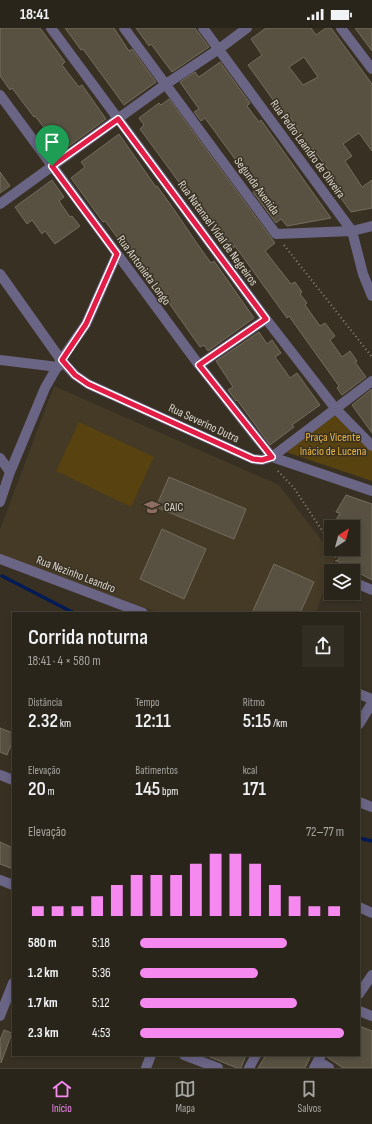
<!DOCTYPE html>
<html lang="pt">
<head>
<meta charset="utf-8">
<style>
  :root { --surface:#2a251a; --page:#322d23; --text:#f1f3f6; --muted:#a5a5a2; --line:#464239; --accent:#f589ef }
  body { margin:0; font-family:"Sofia Sans Condensed",sans-serif; background:var(--page); color:var(--text); height:100vh; display:flex; flex-direction:column; font-size:15px; white-space:nowrap }
  * { box-sizing:border-box; margin:0 }
  p { font-size:13px; color:var(--muted) }
  .icon { flex:none; width:22px; height:22px; fill:none; stroke:currentColor; stroke-width:2; stroke-linecap:round; stroke-linejoin:round }
  .map { position:relative; flex:1; overflow:hidden }
  .side { position:absolute; left:12px; top:584px; width:348px; height:444px; display:flex; flex-direction:column; background:var(--surface); border-radius:0px; box-shadow:0 2px 6px #0003,0 0 0 1px var(--line) }
  .side>* { flex:none }
  .needle { width:26px; rotate:36deg }
  .fabs { position:absolute; left:324px; top:492px; display:grid; gap:8px }
  .fabs a { display:grid; place-items:center; width:36px; height:36px; border-radius:0px; background:var(--surface); box-shadow:0 2px 6px #0003,0 0 0 1px var(--line); font-size:20px }
  .pin { position:absolute; display:grid; place-items:center; width:34px; height:34px; color:#fff; margin:-41px -17px; border-radius:50% 50% 50% 0; rotate:-45deg; box-shadow:0 0 4px #0007 }
  .pin .icon { rotate:45deg }
  .round { display:grid; place-items:center; flex:none; width:42px; height:42px; border-radius:0px; background:var(--page) }
  .head { display:flex; align-items:center; justify-content:space-between; height:68px; padding:0 16px }
  h1 { font-size:22px; font-weight:600; line-height:30px }
  .stats { display:grid; grid-template-columns:repeat(3,1fr); gap:6px; height:68px; padding:4px 16px }
  .stats div { display:grid; align-content:center }
  .stats b { font-size:20px; font-weight:600 }
  .stats small { font-size:11px; font-weight:400 }
  .stats p { font-size:11px }
  .chart { height:112px; padding:8px 16px }
  .chart p { display:flex; justify-content:space-between }
  .chart svg { width:100%; height:72px; margin-top:4px; stroke:var(--accent); stroke-width:6 }
  ul { padding:0 16px; list-style:none; font-size:13px }
  li { display:grid; grid-template-columns:64px 48px 1fr; align-items:center; height:30px }
  li i { height:10px; border-radius:5px; background:var(--accent) }
  .status { display:flex; justify-content:space-between; align-items:center; height:28px; padding:0 20px; background:var(--surface); direction:ltr }
  .status svg { height:11px; fill:currentColor }
  .tabs { display:flex; justify-content:space-around; align-items:center; height:56px; border-top:1px solid var(--line); background:var(--surface); font-size:11px; color:var(--muted) }
  .tabs a { display:grid; justify-items:center; gap:2px }
  .tabs .on { color:var(--accent) }
  .map>svg:first-child { display:block }
  .built { fill:#443a26 }
  .green { fill:#574210 }
  .lines { fill:none; stroke-linecap:round; stroke-linejoin:round }
  .stream { stroke:#021b57; stroke-width:3.5 }
  .building { fill:#585142; stroke:#746c5c; fill-rule:evenodd }
  .path { stroke:#8c877b; stroke-width:2; stroke-dasharray:1 3; stroke-linecap:butt }
  .minor { stroke:#6a6485; stroke-width:10 }
  .route-casing { stroke:#fff; stroke-width:8 }
  .route { stroke:#e11d48; stroke-width:5 }
  .labels { text-anchor:middle; stroke-width:3; stroke-linejoin:round; paint-order:stroke }
  .street-label { font-size:12px; fill:#dbd7ce; stroke:#383123 }
  .park-label { font-size:12px; fill:#eab640; stroke:#383123 }
  .poi-label { font-size:12px; fill:#dbd7ce; stroke:#383123; text-anchor:start }
</style>
</head>
<body>
<div class="status"><b>18:41</b><svg viewBox="0 0 49 12"><path d="M0 12V9h3v3zM5 12V6h3v6zM10 12V3h3v9zM15 12V0h3v12zM26 1h20v11H26zM47 4h2v5h-2z"/></svg></div>
<div class="map">
<svg width="372" height="1040" viewBox="0 0 372 1040">
  <rect width="100%" height="100%" fill="#383123"/>
  <path class="built" d="M54 358 279 457 335 530 316 585H159L0 527V502Z"/>
  <path class="green" d="M335 385 372 423V453L286 424Z
    M79 394 154 429 131 479 56 443Z"/>
  <g class="lines">
    <path class="stream" d="M2 548 74 585
      M359 810 372 813"/>
  </g>
  <path class="building" d="M0 0H40L65 34 62 37 79 59 82 57 106 91 58 126 50 115 48 116 41 106 46 102 35 88 34 89 12 60 10 62 0 48Z
    M65 0H114L129 23 132 21 156 54 124 77 83 21 81 22Z
    M136 0H195L209 19 172 44 151 16 149 18Z
    M266 0H311L316 7 326 0H331L372 56V123L359 105 343 116 352 128 345 133 362 159 372 152V180L351 184 324 147 330 144 313 121 308 125 296 107 300 104 287 85 284 87 248 37 262 27 251 11ZM304 29 318 49 303 57 289 39Z
    M355 0H372V23Z
    M220 34 250 75 247 78 259 94 261 92 331 190 287 198 281 191 276 195 253 164 256 162 254 157 205 90 201 93 194 84 199 81 180 54 195 44 199 49Z
    M169 71 275 215 265 223 291 256 295 254 302 264 300 266 307 275 305 277 320 298 325 295 335 308 330 312 342 329 350 323 357 333 355 334 366 349 342 367 337 360 339 358 289 288 287 290 235 218 232 221 208 190 206 191 140 101 144 97 139 90 159 75 161 77Z
    M119 106 156 159 157 158 173 180 196 214 211 235 214 233 254 290 208 323 204 317 200 319 164 268 162 270 105 193 103 194 71 150 85 139 81 134Z
    M0 144 10 158 0 165Z
    M52 152 64 169 59 173 70 189 72 188 80 198 55 216 45 203 42 206 32 192 27 196 15 179Z
    M259 304 267 316 272 312 281 325 275 329 283 340 290 350 297 345 320 377 292 397 294 399 270 417 237 372 236 373 228 362 233 359 216 333Z
    M372 361V405L352 377Z
    M169 449 246 481 234 511 156 479Z
    M346 467 372 476V552L337 533 345 521H353V499H332L340 485 336 484Z
    M162 501 206 521 184 571 140 551Z
    M274 536 314 554 300 585H252Z
    M0 700 13 705V712L7 727 0 724Z
    M0 814 13 820V841L0 836Z
    M359 998 372 1003V1040H343L327 1029V1027H359Z
    M4 1002 12 1005 1 1035 0 1012Z
    M205 1027H246L241 1040H237Z
    M266 1027H311L305 1040H258Z"/>
  <g class="lines">
    <path class="path" d="M284 217 372 329
      M278 443 294 460 331 516
      M333 521C337 528 336 535 337 543"/>
    <path class="minor" d="M51 0 266 291 335 380 372 418
      M124 0 276 206 352 203 372 198
      M203 0 352 203 363 246 372 268
      M341 0 372 41
      M0 67 199 337 272 429 372 463
      M0 176 166 56 219 21 247 0
      M0 246 61 332 75 347 88 356 253 431 262 432 272 429 372 353
      M0 332 58 339
      M199 337 266 291
      M0 430 10 444
      M0 474 10 444 45 360 61 332 86 296 117 226
      M0 531 143 585
      M353 554 372 562
      M359 666 372 671
      M359 696 372 675
      M0 747 13 752
      M359 774 372 779
      M0 852 13 857
      M359 879 372 885
      M359 966 372 947
      M359 983 372 988
      M0 988 13 955
      M184 1027 218 1040
      M318 1033 329 1040
      M146 1040 151 1027
      M249 1040 256 1027
      M314 1040 321 1027"/>
  </g>
  <g class="lines">
    <defs>
      <path id="route" d="M118 91 266 291 199 337 272 429 262 432 253 431 88 356 75 347 62 332 86 296 117 226 52 138Z"/>
    </defs>
    <use href="#route" class="route-casing"/>
    <use href="#route" class="route"/>
  </g>
  <defs>
    <symbol id="school-bare" viewBox="-9 -9 18 18"><path d="M0-5L7-2L0 1L-7-2ZM-4 1L0 2.5L4 1V4Q0 6-4 4Z" fill="#8d6e63" stroke="#383123" stroke-width="2.5" paint-order="stroke"/></symbol>
  </defs>
  <g fill-rule="evenodd">
    <use href="#school-bare" x="141" y="468" width="22" height="22"/>
  </g>
  <g class="labels">
    <g class="street-label">
      <text transform="translate(308 121) rotate(54)" y="4">Rua Pedro Leandro de Oliveira</text>
      <text transform="translate(257 158) rotate(54)" y="4">Segunda Avenida</text>
      <text transform="translate(218 205) rotate(54)" y="4">Rua Natanael Vidal de Negreiros</text>
      <text transform="translate(144 242) rotate(54)" y="4">Rua Antonieta Longo</text>
      <text transform="translate(204 395) rotate(25)" y="4">Rua Severino Dutra</text>
      <text transform="translate(76 546) rotate(21)" y="4">Rua Nezinho Leandro</text>
    </g>
    <g class="park-label">
      <text x="333" y="413">Praça Vicente<tspan x="333" dy="14">Inácio de Lucena</tspan></text>
    </g>
    <g class="poi-label">
      <text x="164" y="483">CAIC</text>
    </g>
  </g>
</svg>
<div class="fabs">
<a><svg class="needle" viewBox="-14 -14 28 28"><path d="M0-13l5 13h-10z" fill="#e53935"/><path d="M0 13l5-13h-10z" fill="#a5a5a2"/></svg></a>
<a><svg class="icon" aria-label="layers" viewBox="0 0 24 24"><path d="M12 4l9 5-9 5-9-5zM3 14l9 5 9-5"/></svg></a>
</div>
<div class="pin" style="left:52px;top:138px;background:#1e9e55"><svg class="icon" aria-label="arrive" viewBox="0 0 24 24"><path d="M6 21V4h12l-3 4 3 4H6"/></svg></div>
<section class="side">
<div class="head"><div><h1>Corrida noturna</h1><p>18:41 · 4 × 580 m</p></div><a class="round"><svg class="icon" aria-label="share" viewBox="0 0 24 24"><path d="M12 15V3M7 8l5-5 5 5M5 13v7h14v-7"/></svg></a></div>
<div class="stats">
<div><p>Distância</p><b>2.32<small> km</small></b></div>
<div><p>Tempo</p><b>12:11</b></div>
<div><p>Ritmo</p><b>5:15<small> /km</small></b></div>
</div>
<div class="stats">
<div><p>Elevação</p><b>20<small> m</small></b></div>
<div><p>Batimentos</p><b>145<small> bpm</small></b></div>
<div><p>kcal</p><b>171</b></div>
</div>
<div class="chart"><p><span>Elevação</span>72–77 m</p>
<svg viewBox="0 0 160 44" preserveAspectRatio="none"><path d="M5 44V38M15 44V38M25 44V38M35 44V32M45 44V25M55 44V19M65 44V19M75 44V19M85 44V12M95 44V6M105 44V6M115 44V12M125 44V25M135 44V32M145 44V38M155 44V38"/></svg>
</div>
<ul>
<li><b>580 m</b>5:18<i style="width:72%"></i></li>
<li><b>1.2 km</b>5:36<i style="width:58%"></i></li>
<li><b>1.7 km</b>5:12<i style="width:77%"></i></li>
<li><b>2.3 km</b>4:53<i style="width:100%"></i></li>
</ul>
</section>
</div>
<nav class="tabs">
<a class="on"><svg class="icon" aria-label="home" viewBox="0 0 24 24"><path d="M3 11l9-7 9 7M6 9v11h12V9"/></svg>Início</a>
<a><svg class="icon" aria-label="map" viewBox="0 0 24 24"><path d="M3 6l6-2 6 2 6-2v14l-6 2-6-2-6 2zM9 4v14M15 6v14"/></svg>Mapa</a>
<a><svg class="icon" aria-label="saved" viewBox="0 0 24 24"><path d="M7 4h10v16l-5-4-5 4z"/></svg>Salvos</a>
</nav>
</body>
</html>
